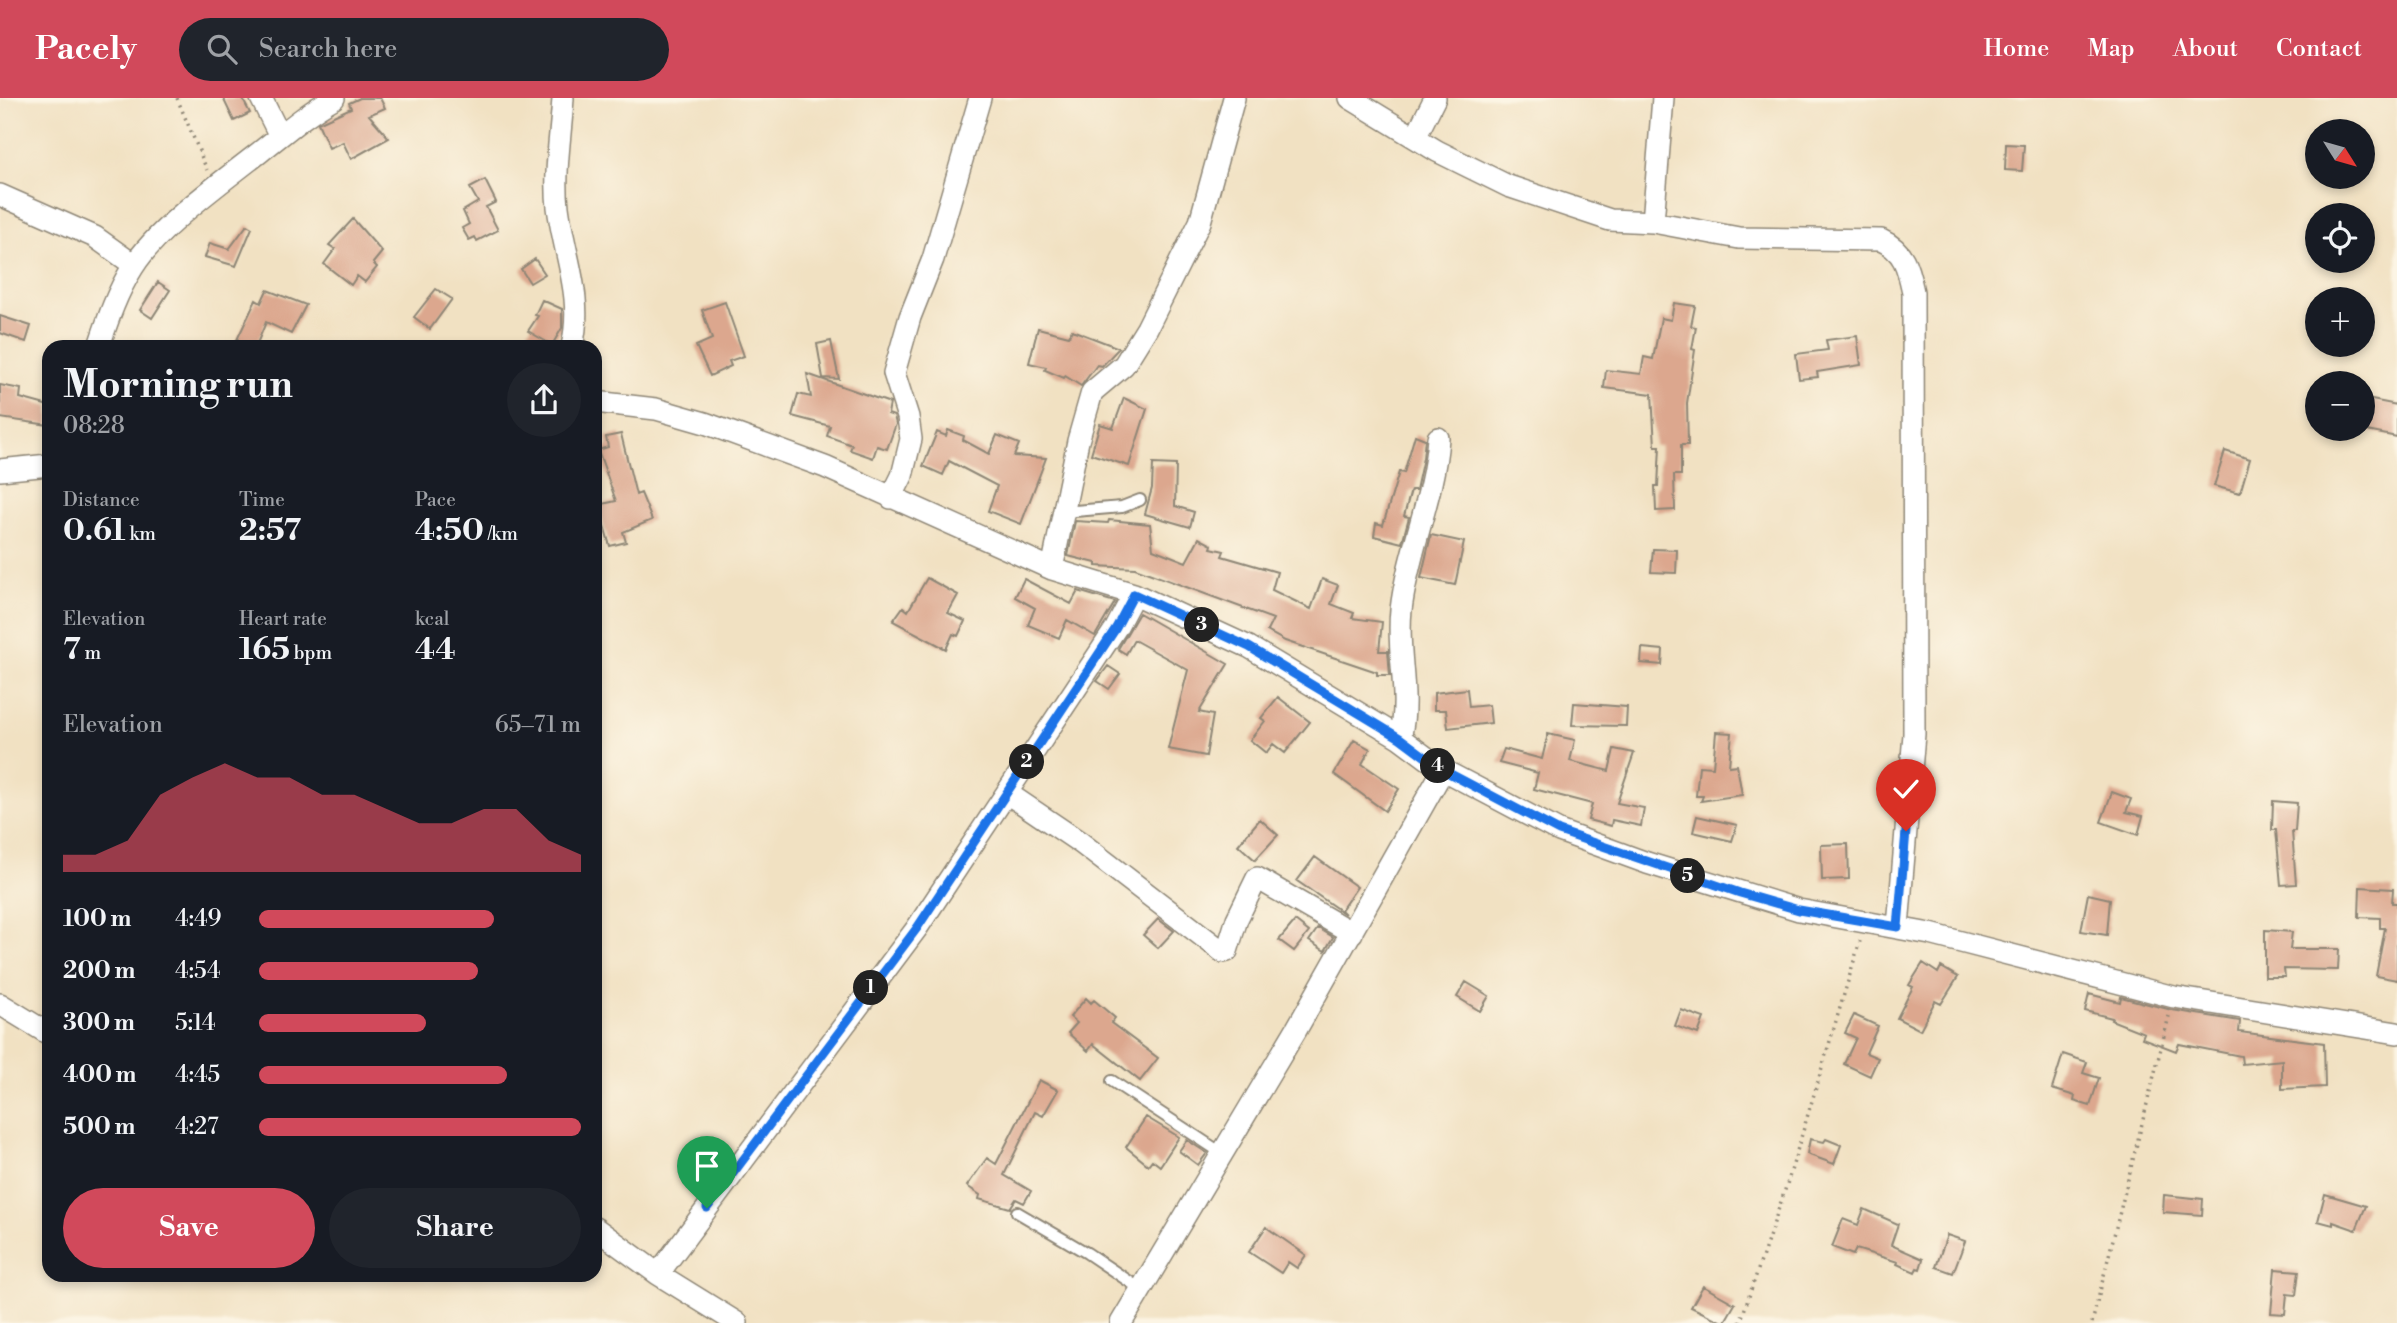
<!DOCTYPE html>
<html lang="en">
<head>
<meta charset="utf-8">
<style>
  :root { --surface:#171b24; --page:#20242c; --text:#f1f3f6; --muted:#9ea1a6; --accent:#d1495b }
  body { margin:0; font-family:"Libre Bodoni",serif; background:var(--page); color:var(--text); height:100vh; display:flex; flex-direction:column; font-size:26px; white-space:nowrap }
  * { box-sizing:border-box; margin:0 }
  p { font-size:23px; color:var(--muted) }
  .icon { flex:none; width:38px; height:38px; fill:none; stroke:currentColor; stroke-width:2; stroke-linecap:round; stroke-linejoin:round }
  .map { position:relative; flex:1; overflow:hidden }
  .sheet { position:absolute; left:42px; top:242px; width:560px; height:942px; display:flex; flex-direction:column; background:var(--surface); border-radius:21px; box-shadow:0 4px 10px #0003 }
  .sheet>* { flex:none }
  .needle { width:46px; rotate:127deg }
  .fabs { position:absolute; left:2305px; top:21px; display:grid; gap:14px }
  .fabs a { display:grid; place-items:center; width:70px; height:70px; border-radius:50%; background:var(--surface); box-shadow:0 4px 10px #0003; font-size:35px }
  .pin { position:absolute; display:grid; place-items:center; width:60px; height:60px; color:#fff; margin:-72px -30px; border-radius:50% 50% 50% 0; rotate:-45deg; box-shadow:0 0 7px #0007 }
  .pin .icon { rotate:45deg }
  .km { position:absolute; width:35px; height:35px; margin:-18px; border-radius:50%; background:#222; color:#fff; font-size:19px; line-height:35px; text-align:center }
  .round { display:grid; place-items:center; flex:none; width:74px; height:74px; border-radius:37px; background:var(--page) }
  .summary { display:flex; align-items:center; justify-content:space-between; height:119px; padding:0 21px }
  h1 { font-size:38px; font-weight:800; line-height:52px }
  .figures { display:grid; grid-template-columns:repeat(3,1fr); gap:10px; height:119px; padding:7px 21px }
  .figures div { display:grid; align-content:center }
  .figures b { font-size:30px; font-weight:800 }
  .figures small { font-size:19px; font-weight:400 }
  .figures p { font-size:19px }
  .chart { height:196px; padding:14px 21px }
  .chart p { display:flex; justify-content:space-between }
  .chart svg { width:100%; height:126px; margin-top:7px; fill:var(--accent); opacity:.7 }
  .cta { display:flex; gap:14px; margin-top:auto; padding:14px 21px }
  .cta a { flex:1; height:80px; border-radius:42px; background:var(--accent); color:#fff; font-size:28px; font-weight:800; line-height:80px; text-align:center }
  .cta a+a { background:var(--page); color:var(--text) }
  ul { padding:0 21px; list-style:none; font-size:23px }
  li { display:grid; grid-template-columns:112px 84px 1fr; align-items:center; height:52px }
  li i { height:18px; border-radius:9px; background:var(--accent) }
  header { display:flex; align-items:center; gap:42px; box-sizing:border-box; height:98px; padding:0 35px; background:var(--accent); color:#fff }
  header strong { font-size:33px }
  nav { display:flex; gap:38px; margin-inline-start:auto; font-size:24px }
  .search { width:490px; height:63px; background:var(--page); display:flex; align-items:center; gap:18px; box-sizing:border-box; padding:0 24px; border-radius:38px; color:var(--muted); font-size:26px }
  .map>svg:first-child { display:block }
  .building { fill:#dca78e }
  .lines { fill:none; stroke-linecap:round; stroke-linejoin:round }
  .lane-casing { stroke:#8e8676; stroke-width:14 }
  .street-casing { stroke:#8e8676; stroke-width:24 }
  .path { stroke:#8e8676; stroke-width:3.5; stroke-dasharray:2 5; stroke-linecap:butt }
  .lane { stroke:#fff; stroke-width:10 }
  .street { stroke:#fff; stroke-width:21 }
  .route-casing { stroke:#fff; stroke-width:14 }
  .route { stroke:#1a73e8; stroke-width:9 }
</style>
</head>
<body>
<header>
<strong>Pacely</strong>
<div class="search"><svg class="icon" aria-label="search" viewBox="0 0 24 24"><circle cx="10" cy="10" r="6"/><path d="M15 15l6 6"/></svg>Search here</div>
<nav><a>Home</a><a>Map</a><a>About</a><a>Contact</a></nav>
</header>
<div class="map">
<svg width="2397" height="1225" viewBox="0 0 2397 1225">
  <rect width="100%" height="100%" fill="#fcf5e5"/>
  <filter id="ink" filterUnits="userSpaceOnUse"><feTurbulence type="fractalNoise" baseFrequency=".0143" numOctaves="2"/><feDisplacementMap in="SourceGraphic" scale="14" xChannelSelector="R" yChannelSelector="G"/><feConvolveMatrix kernelMatrix="1 2 1 2 8 2 1 2 1" color-interpolation-filters="sRGB"/></filter>
  <filter id="wash" filterUnits="userSpaceOnUse"><feTurbulence type="fractalNoise" baseFrequency=".00686" numOctaves="4" result="noise"/><feDisplacementMap in="SourceGraphic" scale="28" xChannelSelector="R" yChannelSelector="G"/><feGaussianBlur stdDeviation="1.57" result="paint"/><feColorMatrix in="noise" values="0 0 0 0 0 0 0 0 0 0 0 0 0 0 0 0 0 1.4 0 .05"/><feComposite in="paint" operator="in"/></filter>
  <g filter="url(#wash)">
    <rect width="100%" height="100%" fill="#f1e1c2"/>
    <g id="blocks">
      <path class="building" d="M223 0H242L250 15 234 23Z
        M360 0H380L385 10 369 17 389 40 351 61 343 44 329 50 318 25 351 10 349 5Z
        M2006 46 2024 47 2022 73 2005 72Z
        M485 82 496 104 486 109 498 132 477 143 475 139 469 142 462 130 469 126 463 113 478 104 470 90Z
        M353 121 382 154 373 165 377 169 365 184 357 178 351 187 324 166 335 151 329 147Z
        M247 127 252 130 236 168 205 159 210 145 229 151Z
        M535 161 545 176 530 185 521 171Z
        M158 184 170 192 152 220 140 212Z
        M436 191 452 201 430 231 414 219Z
        M267 192 306 207 291 236 266 224 256 248H234L256 202 261 205Z
        M542 202 562 211V230L552 247 528 233 538 218 535 217Z
        M725 204 744 258 729 263 731 268 710 278 696 248 712 241 702 212Z
        M1674 205 1695 208 1691 228 1696 229 1692 251 1695 252 1687 305 1688 347H1681V377H1674L1675 412 1656 413 1655 388H1658L1660 348H1655L1652 296 1604 290 1606 272 1641 276 1644 259 1653 261 1661 220 1671 222Z
        M0 218 31 228 26 244 0 235Z
        M1038 230 1069 238 1072 232 1119 250 1102 268 1097 267 1081 288 1065 278 1064 280 1045 272 1046 269 1029 265Z
        M1857 238 1861 267 1817 274 1818 279 1799 281 1796 256 1828 252 1826 242Z
        M831 243 839 281 823 280 817 246Z
        M807 276 890 305 888 316 894 318 896 326 887 351 877 348 873 360 850 352 852 347 827 338 830 328 792 318 798 296 811 299Z
        M0 287 21 291 20 300 49 308V327L0 320Z
        M1124 300 1147 311 1129 368 1091 356 1100 326 1113 330Z
        M2362 300 2397 307V339L2362 332Z
        M948 332 964 338 963 342 989 356 997 337 1019 346 1014 358 1046 360 1021 426 988 413 997 388 949 363 943 377 923 368 937 334 946 338Z
        M621 336 636 397 641 395 652 422 623 434 626 444 610 448 598 407 616 403 598 352 608 349 606 339Z
        M1415 337 1425 341 1423 360 1416 392H1411L1404 418 1409 419 1402 445 1374 438 1376 425 1383 427 1399 374 1404 375Z
        M2225 353 2250 361 2240 395 2214 388Z
        M1153 366 1176 367 1175 408 1194 414 1190 429 1145 416 1152 390Z
        M1109 422 1150 426 1153 451 1186 464 1199 440 1212 447 1211 450 1224 453 1222 458 1277 474 1272 492 1311 511 1322 481 1338 487 1331 506 1354 515 1352 520 1382 524 1379 553H1388L1390 577H1377V574L1285 543 1267 533 1273 521 1135 470 1096 468V465L1068 458 1075 423 1108 425Z
        M1431 437 1464 444 1455 487 1421 480Z
        M1653 451 1677 452 1676 475 1651 474Z
        M927 480 958 497 948 515 965 523 958 538 953 536 946 551 893 523 903 509 908 513Z
        M1024 481 1071 506 1078 493 1115 504 1095 538 1067 522 1059 540 1028 527 1035 510 1015 499Z
        M1139 515 1228 566 1199 614 1213 617 1206 658 1168 651 1188 572 1134 542 1126 556 1118 551Z
        M1642 550 1663 552 1662 567 1641 565Z
        M1108 568 1120 576 1109 591 1097 583Z
        M1467 591 1469 609 1489 607 1491 625 1448 630 1446 612H1434V595Z
        M1278 599 1310 624 1285 655 1273 646 1266 655 1250 642 1265 623 1261 620Z
        M1574 605 1627 609 1626 628 1572 627Z
        M1716 634 1732 635 1729 668 1737 667 1742 697 1701 703 1703 698H1696L1699 668 1713 669Z
        M1548 636 1575 642 1570 663 1609 673 1614 651 1634 655 1617 705 1644 710 1641 728 1612 722 1611 728 1588 722 1592 706 1534 691 1538 675 1499 665 1504 651 1542 661Z
        M1354 642 1370 651 1362 666 1399 691 1385 713 1334 676Z
        M2112 694 2131 701 2126 714 2143 718 2138 737 2101 724Z
        M2273 703 2297 705 2295 733H2292L2296 786 2281 787 2276 732H2272Z
        M1697 718 1737 727 1732 743 1693 734Z
        M1260 721 1278 737 1255 762 1238 747Z
        M1848 746 1849 781 1822 782 1821 747Z
        M1315 759 1357 789 1341 812 1345 816 1297 783Z
        M2360 789 2393 791 2392 805H2397V882L2376 878 2385 830H2380V820L2359 819Z
        M2088 796 2110 801 2107 837 2081 833Z
        M1158 821 1174 833 1158 850 1143 837Z
        M1295 823 1309 834 1294 853 1279 842Z
        M1318 830 1333 839 1325 853 1309 843Z
        M2265 832 2292 834 2290 851H2339L2338 872 2284 871 2285 879H2265Z
        M1923 865 1938 875 1941 869 1958 879 1941 906 1935 903 1920 932 1897 920 1913 889 1909 887Z
        M1466 884 1489 898 1480 913 1457 899Z
        M2089 896 2120 904 2121 899 2172 912 2240 923 2239 934 2324 945 2325 989 2282 991V962L2242 966 2241 958 2179 946 2176 953 2142 940 2144 935 2111 922 2112 920 2085 913Z
        M1086 900 1091 905 1094 902 1115 920 1111 925 1158 960 1140 983 1093 946 1088 953 1068 935 1077 925 1070 919Z
        M1681 912 1704 920 1698 936 1675 928Z
        M1854 917 1878 928 1866 955 1878 960 1870 978 1844 966 1856 940 1845 935Z
        M2063 956 2087 964 2083 975 2099 980 2090 1008 2074 1003 2075 998 2052 991Z
        M1039 982 1058 992 1043 1018 1035 1014 1004 1077 1031 1093 1024 1105 1016 1101 1010 1110 979 1101 980 1097 967 1088 987 1060 996 1066Z
        M1146 1019 1179 1039 1160 1068 1152 1062 1148 1067 1126 1049Z
        M1810 1041 1824 1044 1826 1041 1841 1047 1834 1066 1807 1056Z
        M1187 1042 1207 1055 1198 1067 1179 1053Z
        M2325 1096 2366 1108 2356 1132 2333 1124V1127L2318 1123Z
        M2164 1097 2203 1101 2202 1117 2163 1114Z
        M1864 1111 1898 1126 1891 1147 1923 1161 1920 1171 1917 1170 1915 1174 1897 1166 1898 1164 1856 1151 1853 1157 1832 1149 1843 1121 1858 1127Z
        M1266 1129 1306 1157 1297 1170 1288 1164 1281 1175 1249 1154Z
        M1947 1137 1965 1143 1953 1175 1936 1169Z
        M2275 1171 2299 1173 2296 1197 2287 1196 2285 1216 2271 1215Z
        M1703 1188 1735 1206 1724 1225 1691 1209Z"/>
    </g>
  </g>
  <g filter="url(#ink)">
    <use href="#blocks" fill-opacity="0" stroke="#8e8676" stroke-width="2"/>
    <g class="lines">
      <defs>
        <path id="lane" d="M1063 414 1122 409 1140 402
          M1112 983 1223 1056
          M1017 1114 1087 1155 1142 1192"/>
        <path id="street" d="M261 0 280 38
          M563 0C561 35 554 74 558 109 564 157 584 200 572 248
          M1350 0 1437 53 1508 88 1610 122 1653 124 1739 140 1881 142C1905 153 1908 171 1913 194L1914 636 1898 829
          M1416 38 1435 0
          M0 97 95 139 134 167
          M1653 124 1663 0
          M99 248C108 221 117 194 133 169 158 129 222 84 260 54 284 35 307 15 334 0
          M595 304 656 311 705 325 825 369 1052 471 1134 496 1249 549 1400 640 1443 672 1559 733 1647 765 1799 812 1930 836 2174 899 2397 935
          M0 372 49 367
          M891 400 902 378 911 341 908 319 894 275 910 219 933 161 980 0
          M1052 471 1078 343 1092 294 1124 267 1147 230 1200 124 1234 0
          M1400 640C1411 597 1396 555 1401 512 1408 453 1434 398 1438 340
          M1007 695 1081 745 1223 854 1227 853 1237 821 1257 780 1352 835
          M0 906 49 936
          M595 1130 658 1176 737 1225
          M658 1176 917 830 1116 530 1134 496
          M1121 1225 1296 932 1443 672"/>
      </defs>
      <use href="#lane" class="lane-casing"/>
      <use href="#street" class="street-casing"/>
      <path class="path" d="M177 0 207 72
        M1740 1225 1788 1083 1860 843
        M2092 1225 2169 918"/>
      <use href="#lane" class="lane"/>
      <use href="#street" class="street"/>
    </g>
  </g>
  <g class="lines" filter="url(#ink)">
    <defs>
      <path id="route" d="M707 1110 917 830 1116 530 1134 496 1249 549 1400 640 1443 672 1559 733 1740 795 1799 812 1898 829 1906 733"/>
    </defs>
    <use href="#route" class="route-casing"/>
    <use href="#route" class="route"/>
  </g>
</svg>
<div class="fabs">
<a><svg class="needle" viewBox="-14 -14 28 28"><path d="M0-13l5 13h-10z" fill="#e53935"/><path d="M0 13l5-13h-10z" fill="#9ea1a6"/></svg></a>
<a><svg class="icon" aria-label="locate" viewBox="0 0 24 24"><circle cx="12" cy="12" r="6"/><path d="M12 2v4M12 18v4M2 12h4M18 12h4"/></svg></a>
<a>+</a>
<a>−</a>
</div>
<div class="pin" style="left:707px;top:1110px;background:#1e9e55"><svg class="icon" aria-label="arrive" viewBox="0 0 24 24"><path d="M6 21V4h12l-3 4 3 4H6"/></svg></div>
<div class="pin" style="left:1906px;top:733px;background:#d93025"><svg class="icon" aria-label="check" viewBox="0 0 24 24"><path d="M5 12l5 5 9-10"/></svg></div>
<b class="km" style="left:871px;top:890px">1</b>
<b class="km" style="left:1027px;top:664px">2</b>
<b class="km" style="left:1202px;top:527px">3</b>
<b class="km" style="left:1438px;top:668px">4</b>
<b class="km" style="left:1688px;top:778px">5</b>
<section class="sheet">
<div class="summary"><div><h1>Morning run</h1><p>08:28</p></div><a class="round"><svg class="icon" aria-label="share" viewBox="0 0 24 24"><path d="M12 15V3M7 8l5-5 5 5M5 13v7h14v-7"/></svg></a></div>
<div class="figures">
<div><p>Distance</p><b>0.61<small> km</small></b></div>
<div><p>Time</p><b>2:57</b></div>
<div><p>Pace</p><b>4:50<small> /km</small></b></div>
</div>
<div class="figures">
<div><p>Elevation</p><b>7<small> m</small></b></div>
<div><p>Heart rate</p><b>165<small> bpm</small></b></div>
<div><p>kcal</p><b>44</b></div>
</div>
<div class="chart"><p><span>Elevation</span>65–71 m</p>
<svg viewBox="0 0 160 44" preserveAspectRatio="none"><path d="M0 44V38L10 38L20 33L30 17L40 11L50 6L60 11L70 11L80 17L90 17L100 22L110 27L120 27L130 22L140 22L150 33L160 38V44z"/></svg>
</div>
<ul>
<li><b>100 m</b>4:49<i style="width:73%"></i></li>
<li><b>200 m</b>4:54<i style="width:68%"></i></li>
<li><b>300 m</b>5:14<i style="width:52%"></i></li>
<li><b>400 m</b>4:45<i style="width:77%"></i></li>
<li><b>500 m</b>4:27<i style="width:100%"></i></li>
</ul>
<div class="cta"><a>Save</a><a>Share</a></div>
</section>
</div>
</body>
</html>
